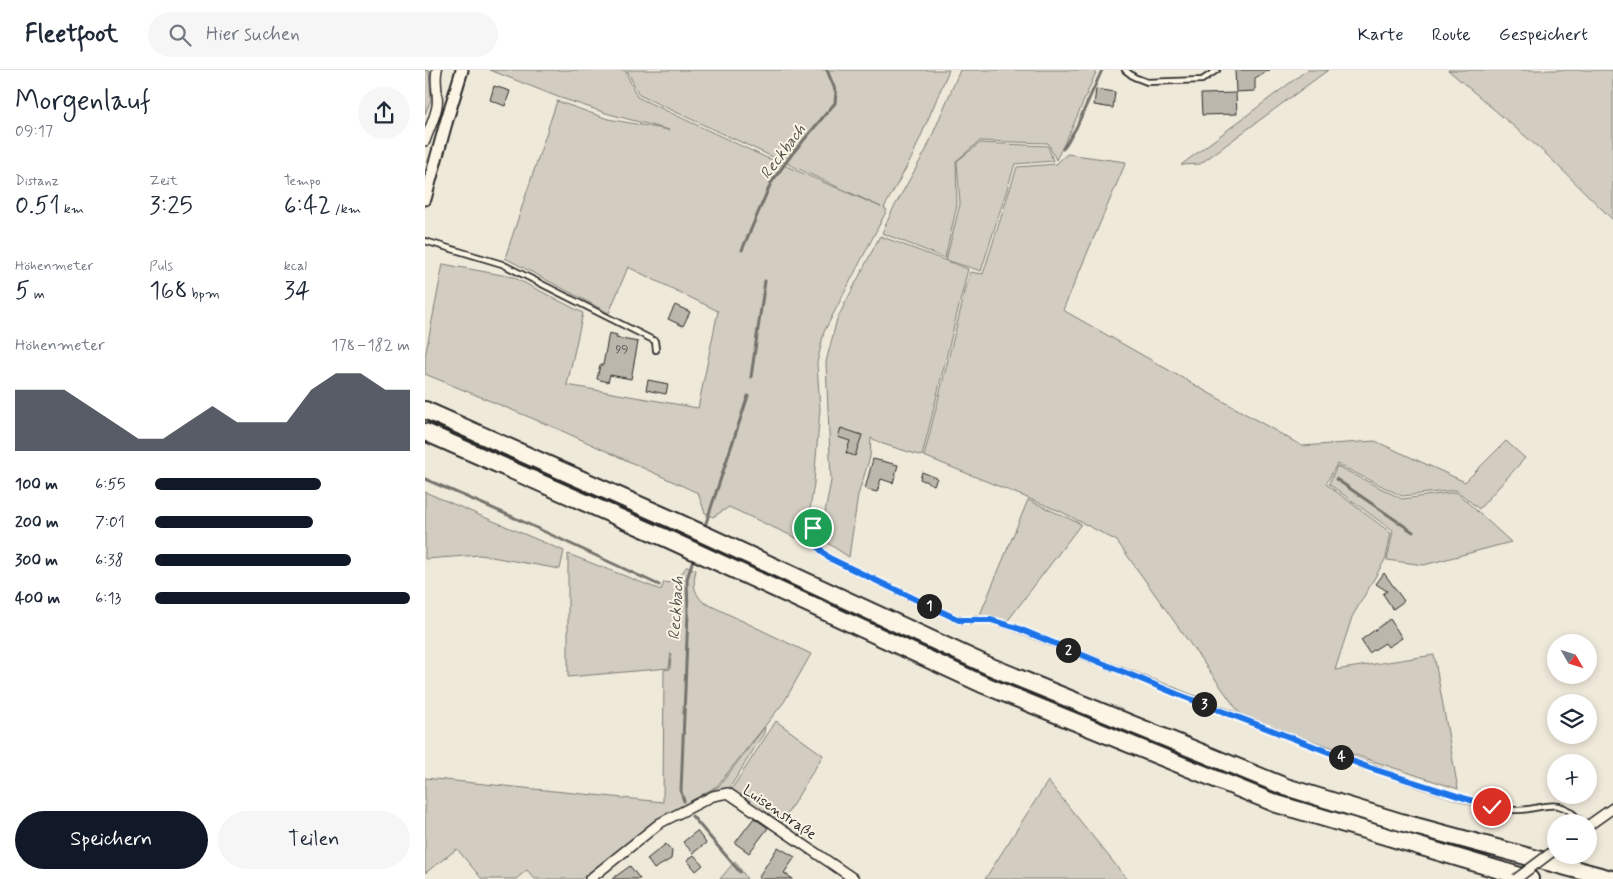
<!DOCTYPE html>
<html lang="de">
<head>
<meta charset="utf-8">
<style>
  :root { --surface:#fff; --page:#f6f6f7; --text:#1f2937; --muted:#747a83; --line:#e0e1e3; --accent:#111827 }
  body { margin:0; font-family:Mynerve,sans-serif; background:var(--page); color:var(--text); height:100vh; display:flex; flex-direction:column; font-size:19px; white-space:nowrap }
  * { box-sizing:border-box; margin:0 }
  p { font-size:16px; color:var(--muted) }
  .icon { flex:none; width:28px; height:28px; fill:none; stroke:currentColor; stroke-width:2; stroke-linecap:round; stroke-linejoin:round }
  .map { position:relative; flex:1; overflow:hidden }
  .sheet { display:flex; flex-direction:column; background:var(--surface); width:425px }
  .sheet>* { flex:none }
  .needle { width:32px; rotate:129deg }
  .tools { position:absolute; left:1122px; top:564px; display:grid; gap:10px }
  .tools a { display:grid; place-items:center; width:50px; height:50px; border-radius:50%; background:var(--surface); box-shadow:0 2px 8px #0003; font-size:25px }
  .pin { position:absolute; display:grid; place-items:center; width:42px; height:42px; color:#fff; margin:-21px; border:2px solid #fff; border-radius:50%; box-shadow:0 1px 5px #0007 }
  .km { position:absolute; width:25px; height:25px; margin:-12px; border-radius:50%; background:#222; color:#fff; font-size:14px; line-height:25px; text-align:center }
  .round { display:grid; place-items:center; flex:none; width:52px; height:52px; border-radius:26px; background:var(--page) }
  .head { display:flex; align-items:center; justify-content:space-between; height:85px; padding:0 15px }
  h1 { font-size:28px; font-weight:600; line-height:38px }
  .stats { display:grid; grid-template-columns:repeat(3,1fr); gap:8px; height:85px; padding:5px 15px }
  .stats div { display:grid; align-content:center }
  .stats b { font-size:25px; font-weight:600 }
  .stats small { font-size:14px; font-weight:400 }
  .stats p { font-size:14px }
  .chart { height:140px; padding:10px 15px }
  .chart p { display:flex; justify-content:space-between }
  .chart svg { width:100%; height:90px; margin-top:5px; fill:var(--accent); opacity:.7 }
  .cta { display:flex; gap:10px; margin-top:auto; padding:10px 15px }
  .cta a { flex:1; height:58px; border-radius:30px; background:var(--accent); color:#fff; font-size:20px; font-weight:600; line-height:58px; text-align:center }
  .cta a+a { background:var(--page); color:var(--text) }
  ul { padding:0 15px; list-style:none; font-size:16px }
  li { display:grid; grid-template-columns:80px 60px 1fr; align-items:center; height:38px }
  li i { height:12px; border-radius:6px; background:var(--accent) }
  header { display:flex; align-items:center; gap:30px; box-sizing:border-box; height:70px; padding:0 25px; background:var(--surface); border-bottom:1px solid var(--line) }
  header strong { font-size:24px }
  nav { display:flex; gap:28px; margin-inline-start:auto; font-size:18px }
  .search { width:350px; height:45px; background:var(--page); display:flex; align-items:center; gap:12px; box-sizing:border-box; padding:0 18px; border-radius:28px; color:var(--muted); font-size:19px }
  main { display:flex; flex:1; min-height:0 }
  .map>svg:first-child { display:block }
  .green { fill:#d2cdc0; stroke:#7e7c76 }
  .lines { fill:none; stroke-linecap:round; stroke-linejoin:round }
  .stream { stroke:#75736d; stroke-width:3 }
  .building { fill:#bcb7ac; stroke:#2b2b2b }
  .service-casing { stroke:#2b2b2b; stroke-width:8 }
  .minor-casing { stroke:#2b2b2b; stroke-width:12 }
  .tertiary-casing { stroke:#2b2b2b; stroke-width:15 }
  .motorway-casing { stroke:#2b2b2b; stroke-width:20 }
  .service { stroke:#fcf5e5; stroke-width:4.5 }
  .minor { stroke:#fcf5e5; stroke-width:9 }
  .tertiary { stroke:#fcf5e5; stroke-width:11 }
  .motorway { stroke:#fcf5e5; stroke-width:16 }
  .minor-bridge-casing { stroke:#2b2b2b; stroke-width:12; stroke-linecap:butt }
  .minor-bridge { stroke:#fcf5e5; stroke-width:9 }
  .route-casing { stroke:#fff; stroke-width:10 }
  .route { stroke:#1a73e8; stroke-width:6 }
  .labels { text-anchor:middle; stroke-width:4; stroke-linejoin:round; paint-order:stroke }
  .number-label { font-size:12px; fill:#4f4e4b }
  .street-label { font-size:15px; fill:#2b2b2b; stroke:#fcf5e5 }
  .water-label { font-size:16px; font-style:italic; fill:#565552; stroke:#fcf5e5 }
</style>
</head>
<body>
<header>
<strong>Fleetfoot</strong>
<div class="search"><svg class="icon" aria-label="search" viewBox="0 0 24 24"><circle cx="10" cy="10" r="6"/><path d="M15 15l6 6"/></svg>Hier suchen</div>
<nav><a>Karte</a><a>Route</a><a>Gespeichert</a></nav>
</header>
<main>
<section class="sheet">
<div class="head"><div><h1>Morgenlauf</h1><p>09:17</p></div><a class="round"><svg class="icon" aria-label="share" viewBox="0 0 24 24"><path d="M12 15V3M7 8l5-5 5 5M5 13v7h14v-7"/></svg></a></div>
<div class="stats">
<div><p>Distanz</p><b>0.51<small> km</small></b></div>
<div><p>Zeit</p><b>3:25</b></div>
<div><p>Tempo</p><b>6:42<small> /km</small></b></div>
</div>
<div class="stats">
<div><p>Höhenmeter</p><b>5<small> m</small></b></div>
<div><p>Puls</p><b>168<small> bpm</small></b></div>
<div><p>kcal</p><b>34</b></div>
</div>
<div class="chart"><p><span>Höhenmeter</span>178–182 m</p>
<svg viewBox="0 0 160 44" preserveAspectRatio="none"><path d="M0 44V14L10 14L20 14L30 22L40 30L50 38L60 38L70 30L80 22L90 30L100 30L110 30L120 14L130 6L140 6L150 14L160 14V44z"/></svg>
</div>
<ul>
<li><b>100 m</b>6:55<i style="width:65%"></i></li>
<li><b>200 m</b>7:01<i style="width:62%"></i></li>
<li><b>300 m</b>6:38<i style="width:77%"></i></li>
<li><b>400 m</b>6:13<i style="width:100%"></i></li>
</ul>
<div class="cta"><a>Speichern</a><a>Teilen</a></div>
</section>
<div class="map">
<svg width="1188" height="809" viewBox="0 0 1188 809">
  <rect width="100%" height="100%" fill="#efe9da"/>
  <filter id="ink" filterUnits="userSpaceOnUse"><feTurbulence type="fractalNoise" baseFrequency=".02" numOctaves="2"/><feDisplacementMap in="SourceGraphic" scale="10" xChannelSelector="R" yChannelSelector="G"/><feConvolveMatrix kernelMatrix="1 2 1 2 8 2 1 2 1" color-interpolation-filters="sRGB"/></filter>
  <g filter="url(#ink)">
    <path class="green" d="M0 0H4L6 30 0 44Z
      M65 0H200L212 27 340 87 456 137 214 25 202 0H524L487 87 459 138 462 140 399 262 392 293 395 339 389 413 380 472 304 437 288 447 280 443 273 423 133 359 0 304V287L18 194 88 207 158 243 142 315 273 338 293 241 203 197 184 243 80 188 132 31 183 49 244 60 184 44 133 27Z
      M535 0H672L647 58 631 90 623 73 555 71 531 91 532 135 520 188 457 163 467 141 501 80Z
      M882 0H903L775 94 756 95Z
      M1023 0H1188V150L1121 84Z
      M555 73 623 76 628 91 590 94 556 201 521 190 535 134 532 91Z
      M642 84 701 92 638 240 877 376 950 371 1040 412 1081 371 1100 388 1054 439 1031 420 977 426 912 394 901 414 966 463 961 488 927 547 910 600 1009 585 1033 719 818 648 692 471 637 442 499 386 545 202 558 204 592 97 631 94Z
      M455 166 543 199 497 386 458 374 446 368 445 387 433 425 424 487 395 468 406 411 401 292 412 249Z
      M912 396 977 429 1031 422 1086 472 999 495 962 490 968 461 904 414Z
      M0 422 139 481 135 499 55 485 0 489Z
      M603 430 656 454 578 557 554 547Z
      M143 484 236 520 239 512C250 515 255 505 262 496L271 500C268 514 268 521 278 532L386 584 359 632 292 716 235 749 156 809H110L102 800 91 809H57L32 779 0 803V708L238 732 239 600 245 599 246 583 244 598 143 607Z
      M351 651 398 685 356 754 306 720Z
      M340 657 339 663 302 722 257 737 294 716Z
      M623 711 702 809H560Z
      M310 791 322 809H295Z"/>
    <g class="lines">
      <path class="stream" d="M638 79 651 58 677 0
        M317 180 346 113 367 84 410 33 411 22 402 0
        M326 307 340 211
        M0 409 90 448 234 515
        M911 409 988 462
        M279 459 323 326
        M259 731 256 722 263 543 262 509 269 486
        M267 746 315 802"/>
    </g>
    <path class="building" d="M810 0H845L830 8V21L811 22Z
      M69 16 85 21 80 36 65 30Z
      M671 19 690 22 688 38 669 35Z
      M811 23 812 44 777 45 776 24Z
      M250 235 265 242 258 256 243 249Z
      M184 263 192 265 191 268 213 272 206 309 185 305 183 312 172 309 175 295H178Z
      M223 310 243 314 241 324 221 320Z
      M416 358 437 365 430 386 421 383 425 371 413 367Z
      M448 389 473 395 468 413 456 409 452 422 440 419Z
      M497 402 512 408 509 415 495 409Z
      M959 503 979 531 968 539 958 524 962 521 951 514Z
      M965 549 977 568 963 577 960 573 944 583 936 570Z
      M329 748 343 758 324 783 310 773Z
      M272 761 281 773 268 783 258 772Z
      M241 774 247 781 246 789 229 799 222 789Z
      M353 777 370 787 359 803 368 809H334L335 806H334Z
      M269 785 278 795 271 801 262 790Z
      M205 796 215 809H187Z"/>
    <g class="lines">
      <defs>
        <path id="service" d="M700 0 709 7 722 12 777 10 792 0
          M0 171 77 194 230 271 231 280
          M388 458C387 472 394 479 404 488L534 550H566L591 558C673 592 755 624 837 656 897 679 957 703 1018 722 1040 729 1064 739 1087 740 1118 742 1131 722 1156 752"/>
        <path id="minor" d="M0 71C4 59 10 48 12 36 14 24 9 12 12 0
          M1164 755 1188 738
          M165 809 235 753 288 726 303 723 429 809"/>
        <path id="tertiary" d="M0 129 21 53 37 0"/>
        <path id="motorway" d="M0 340 248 450 564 596 861 717 979 753 1186 809
          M0 362 245 470 557 614 852 734 1105 809"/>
      </defs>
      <use href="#service" class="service-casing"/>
      <use href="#minor" class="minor-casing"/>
      <use href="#tertiary" class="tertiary-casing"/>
      <use href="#motorway" class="motorway-casing"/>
      <use href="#service" class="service"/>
      <use href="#minor" class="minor"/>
      <use href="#tertiary" class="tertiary"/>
      <use href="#motorway" class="motorway"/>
      <defs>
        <path id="minor-bridge" d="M1091 809 1131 779"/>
      </defs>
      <use href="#minor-bridge" class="minor-bridge-casing"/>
      <use href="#minor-bridge" class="minor-bridge"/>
    </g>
  </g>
  <g class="lines" filter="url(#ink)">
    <defs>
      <path id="route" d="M388 458C387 472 394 479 404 488L534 550H566L592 558 752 624 888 676 945 698 1067 737"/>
    </defs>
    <use href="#route" class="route-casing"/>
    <use href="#route" class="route"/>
  </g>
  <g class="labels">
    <g class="number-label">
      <text x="197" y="283">99</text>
    </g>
    <g class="street-label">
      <text transform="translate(355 742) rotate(34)" y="5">Luisenstraße</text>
    </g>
    <g class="water-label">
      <text transform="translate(357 81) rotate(-53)" y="6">Reckbach</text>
      <text transform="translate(250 538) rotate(-86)" y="6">Reckbach</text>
    </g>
  </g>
</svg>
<div class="tools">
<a><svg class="needle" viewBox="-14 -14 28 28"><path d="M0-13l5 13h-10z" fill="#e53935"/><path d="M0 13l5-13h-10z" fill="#747a83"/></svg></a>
<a><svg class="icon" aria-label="layers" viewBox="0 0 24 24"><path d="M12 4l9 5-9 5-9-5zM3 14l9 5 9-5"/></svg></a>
<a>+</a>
<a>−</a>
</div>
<div class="pin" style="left:388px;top:458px;background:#1e9e55"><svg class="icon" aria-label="arrive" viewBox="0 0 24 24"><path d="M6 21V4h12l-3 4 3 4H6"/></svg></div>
<div class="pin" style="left:1067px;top:737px;background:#d93025"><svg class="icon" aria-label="check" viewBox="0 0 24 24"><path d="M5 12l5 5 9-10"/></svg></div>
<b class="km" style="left:504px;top:536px">1</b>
<b class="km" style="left:643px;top:580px">2</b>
<b class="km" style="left:779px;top:634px">3</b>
<b class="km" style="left:916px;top:687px">4</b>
</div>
</main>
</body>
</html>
